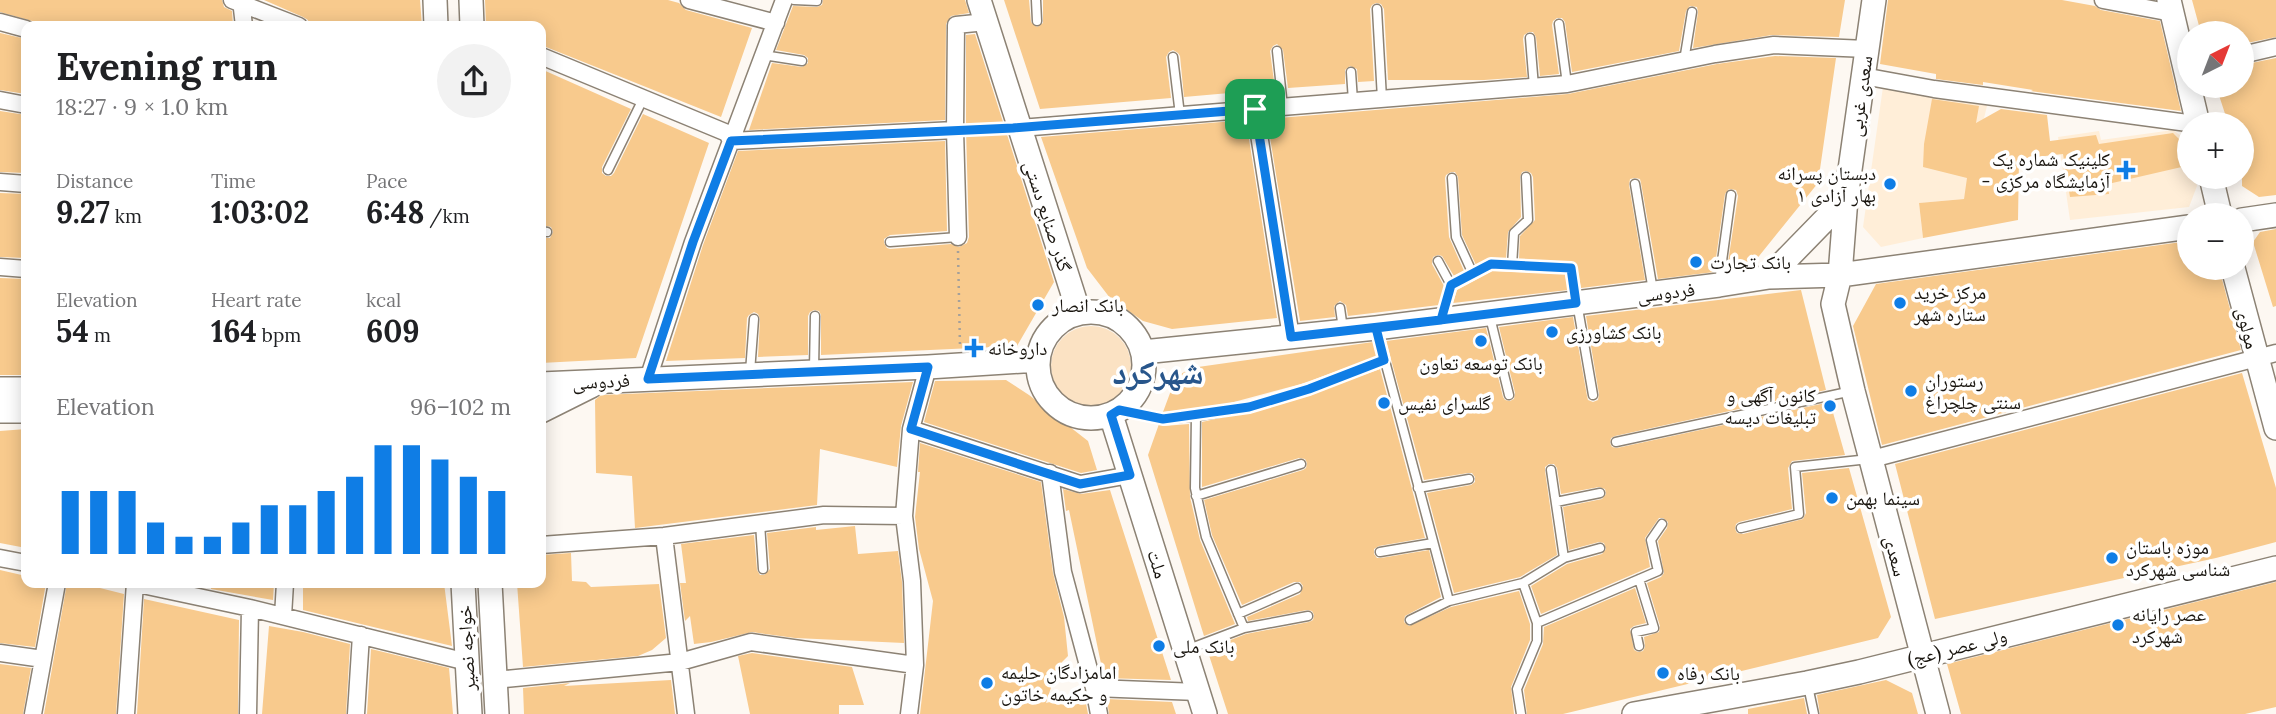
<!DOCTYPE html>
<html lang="en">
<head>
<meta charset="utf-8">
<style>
  :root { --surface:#fff; --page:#f2f2f2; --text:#202124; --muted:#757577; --accent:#0f7de5 }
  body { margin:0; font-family:Lora,"Noto Naskh Arabic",serif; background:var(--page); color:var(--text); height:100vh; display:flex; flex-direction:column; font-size:26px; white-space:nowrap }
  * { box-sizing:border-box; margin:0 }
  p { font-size:23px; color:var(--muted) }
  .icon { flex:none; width:38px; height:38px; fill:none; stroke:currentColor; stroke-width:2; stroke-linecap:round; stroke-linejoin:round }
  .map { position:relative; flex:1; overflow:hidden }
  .panel { position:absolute; left:21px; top:21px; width:525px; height:567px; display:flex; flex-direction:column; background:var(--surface); border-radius:14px; box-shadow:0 4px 18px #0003 }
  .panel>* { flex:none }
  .needle { width:46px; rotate:42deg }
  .tools { position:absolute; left:2177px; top:21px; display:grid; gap:14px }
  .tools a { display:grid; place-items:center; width:77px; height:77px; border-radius:50%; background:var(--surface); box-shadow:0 4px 18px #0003; font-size:35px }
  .pin { position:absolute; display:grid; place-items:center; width:60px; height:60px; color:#fff; margin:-30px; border-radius:14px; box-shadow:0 4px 10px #0006 }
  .round { display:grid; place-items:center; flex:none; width:74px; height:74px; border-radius:37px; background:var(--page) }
  .headline { display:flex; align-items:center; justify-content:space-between; height:119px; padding:0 35px }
  h1 { font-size:38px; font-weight:700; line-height:52px }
  .stats { display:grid; grid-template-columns:repeat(3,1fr); gap:10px; height:119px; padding:7px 35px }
  .stats div { display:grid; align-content:center }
  .stats b { font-size:30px; font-weight:700 }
  .stats small { font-size:19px; font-weight:400 }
  .stats p { font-size:19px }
  .chart { height:196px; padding:14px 35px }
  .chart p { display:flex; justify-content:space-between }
  .chart svg { width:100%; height:126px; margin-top:7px; stroke:var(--accent); stroke-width:6 }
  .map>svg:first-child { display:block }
  .built { fill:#ffeed8 }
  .green { fill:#fbe2c3 }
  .building { fill:#f8ca8d }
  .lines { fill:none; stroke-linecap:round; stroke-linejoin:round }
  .service-casing { stroke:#8c8274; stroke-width:11 }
  .minor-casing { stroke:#8c8274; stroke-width:19 }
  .secondary-casing { stroke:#8c8274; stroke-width:26 }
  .path { stroke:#a5a09a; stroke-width:2.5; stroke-dasharray:2 5; stroke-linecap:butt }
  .service { stroke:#fff; stroke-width:8 }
  .minor { stroke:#fff; stroke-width:16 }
  .secondary { stroke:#fff; stroke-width:23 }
  .route-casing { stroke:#fff; stroke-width:14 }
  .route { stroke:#0f7de5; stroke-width:9 }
  .poi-dot { fill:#0f7de5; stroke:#fff; stroke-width:2.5 }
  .labels { text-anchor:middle; stroke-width:7; stroke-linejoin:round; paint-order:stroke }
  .street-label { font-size:19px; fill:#19150f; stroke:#fff }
  .poi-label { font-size:19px; fill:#19150f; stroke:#fff; text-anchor:start }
  .town-label { font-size:33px; font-weight:bold; fill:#28568b; stroke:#fff }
</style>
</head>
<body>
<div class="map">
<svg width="2276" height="714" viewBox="0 0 2276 714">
  <rect width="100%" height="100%" fill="#fdf8f2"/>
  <path class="built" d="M1883 87 1988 102 1964 199 1919 203 1923 238 1881 247 1863 227Z
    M2173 130 2181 136 2189 162V177H2194L2197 186 2189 207 2070 220 2058 137 2099 131 2101 140Z"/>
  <path class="green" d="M1051 366a40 40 0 1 1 80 0a40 40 0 1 1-80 0Z"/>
  <path class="building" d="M0 0H222L224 7 232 11 233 26H50L0 12Z
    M264 0H420L422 26H309L308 20 303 17Z
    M485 0H668L679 3 686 10 752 28 721 117 541 45V26H493L486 24Z
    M823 0H965L969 13 951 16 946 24 945 120 749 130 772 63 802 67 808 63V58L804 55 776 50 793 6 817 7 822 5Z
    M1004 0H1029L1031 22 1037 27 1043 23V0H1845L1839 37 1772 35 1693 48 1698 12 1697 7 1690 6 1686 11 1679 51 1572 72 1565 22 1562 18H1557L1553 21 1552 25 1559 74 1540 76 1536 37 1533 32H1529L1524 35 1523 39 1527 77 1484 80H1388L1384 9 1381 4 1376 3 1372 5 1370 9 1374 81 1358 82 1357 69 1350 66 1345 70V84L1288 88 1283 50 1277 44 1273 46 1270 51 1275 89 1184 97 1180 56 1178 53 1173 50 1169 52 1166 57 1171 98 1040 109Z
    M1888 0H2062L2095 6 2101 10 2160 21 2181 111 2031 91 2033 90 1983 82V85L1936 79V74L1880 64Z
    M2192 0H2276V37L2242 44V33H2201Z
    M0 33 26 39V94L0 90Z
    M975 34 1054 282 1017 346 821 355V315L819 311 814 310 810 312 808 316V355L758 357 760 319 758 314 754 312 749 315 747 318 745 358 666 361 703 245 738 151 945 141 947 231 890 235 884 239V243L887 248 890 249 951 244 959 247 967 243 969 237 966 130V35Z
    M1775 56 1836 58 1818 183 1751 266 1727 269 1738 196 1736 190 1729 189 1725 194 1714 272 1658 279 1641 183 1640 179 1635 178 1630 179 1629 185 1645 280 1581 288 1577 267 1574 262 1519 259 1520 236 1535 220 1533 177 1531 173 1526 171 1522 172 1520 177 1521 217 1508 232 1506 258H1491L1476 265 1462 235 1458 177 1455 172H1451L1446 175 1445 178 1449 237 1464 271 1454 276 1442 256 1438 255 1433 257 1432 264 1444 286 1439 305 1348 316 1346 305 1340 301 1334 306 1335 317 1300 321 1267 119 1568 94 1717 64Z
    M2276 58V195L2259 197 2242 186V124L2228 123 2216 86H2242V65Z
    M541 69 631 109 602 167V173L606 176H611L614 173 643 114 709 143 636 358 541 363V238H550L553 232 551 227 541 225Z
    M1932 99 1979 106 1976 123 2001 109 2047 115 2050 141 2096 135 2099 144 2173 133 2179 139 2186 166 2108 184 2109 194 2070 197 2063 154 2019 159 2018 220 1923 238 1919 203 1964 199 1967 178 1923 167 1924 144Z
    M0 111 26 115V173L0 172Z
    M1246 120 1277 318 1172 329 1143 321 1110 298 1087 268 1041 137Z
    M0 193 26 194V258L0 257Z
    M2276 229V306L2273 307 2253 242 2260 232Z
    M2189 241V268H2219L2241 350 1882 445 1853 326 1876 284Z
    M1492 271 1565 274 1568 290 1453 303 1457 290Z
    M0 278 26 279V375H0Z
    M1801 290 1826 390 1615 436 1611 438 1610 443 1612 447 1617 448 1830 402 1845 455 1792 461 1788 468 1792 509 1739 522 1736 524 1735 529 1737 533 1743 534 1803 519 1806 513 1802 473 1849 468 1891 617 1878 638 1563 714H1527L1524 690 1543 644 1544 627 1635 588 1646 623 1634 626 1630 629 1634 650 1638 652 1643 651 1645 647 1644 637 1659 632 1660 626 1647 583 1661 577 1664 573 1658 541 1667 528 1668 522 1663 518H1659L1645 538 1650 567 1541 614 1531 586 1567 564 1602 554 1606 549 1604 543 1599 542 1569 550 1563 507 1602 499 1606 494 1605 489 1599 487 1561 494 1557 468 1554 464H1549L1545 467V471L1557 555 1520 577 1454 593 1427 493 1471 485 1475 482V477L1472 473H1468L1424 480 1386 341 1486 328 1503 397 1505 400 1510 401 1514 399 1515 393 1499 327 1573 317 1587 396 1588 400 1593 402 1598 400 1599 394 1586 316Z
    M1373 342 1377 357 1301 384 1219 406 1163 412 1176 377 1191 368Z
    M1380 369 1425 538 1379 546 1374 549V554L1377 558H1381L1429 550 1441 597 1405 616 1404 622 1409 626 1451 607 1519 591 1530 624V640L1511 687 1514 714H1228L1207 649 1246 634 1309 622 1313 620 1314 615 1312 611 1307 610 1248 621 1247 617 1300 594 1303 586 1300 582H1294L1242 605 1212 535 1204 500 1303 470 1306 468 1307 463 1305 459 1299 458 1202 487V422L1278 405Z
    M2242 373 2276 488V542L2216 558 1935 619 1895 464Z
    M1006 380 1029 395 1088 441 1097 470 1081 473 924 422 935 381Z
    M913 382 901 426 897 467 820 449 817 505 635 528 632 476 596 473 595 400 601 395Z
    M1159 424 1164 426 1189 424 1190 497 1200 540 1235 624 1204 636 1148 455Z
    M26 429V548L0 543V431Z
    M920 443 1041 482 1053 573 1064 617 1068 656 1058 666 1046 703 1084 693 1088 714H920L933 601 919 549 915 517 920 472H918Z
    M1063 489 1081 494 1110 490 1171 680 1104 678 1069 510 1066 511Z
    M855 526 858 554 898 551 902 582 904 643 795 638 752 632 711 642 694 644 690 616 685 621 680 583H686L681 544 754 535 757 570 760 575H764L770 569 767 533 816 527V530Z
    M571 553 572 581 586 582 591 587 659 584 666 638 652 650 638 656 523 667 517 583H541V555Z
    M0 570 26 576V583H46L35 647 0 643Z
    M2276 582V707L2245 714H1961L1947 664Z
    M67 583H80L124 594 116 714H44Z
    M211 583H274L273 600 211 589Z
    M303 583H444L452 646 303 610Z
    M144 599 239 620 238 714H137Z
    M269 626 303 632 350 644 346 714H262Z
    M371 649 449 668 453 714H367Z
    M752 653 852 667 864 705H839V714H750L738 656Z
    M0 664 31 668 23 714H0Z
    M671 680 675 714H524L523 688 570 683 564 686Z
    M1886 680 1912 693 1918 714H1820L1817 695Z
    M1804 698 1807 714H1748V709Z
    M1107 699 1172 702 1176 714H1109Z"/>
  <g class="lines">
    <defs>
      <path id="service" d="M794 0 817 1
        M1036 0 1037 21
        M1377 9 1382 99
        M1559 24 1567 84
        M1530 38 1534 87
        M1277 51 1283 107
        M763 55 802 61
        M1173 57 1180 115
        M1684 61 1692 12
        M1351 72 1353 101
        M608 170 643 99
        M1452 178 1456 237 1473 274
        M1635 184 1653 291
        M541 231 547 232
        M890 242 958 237
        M1438 261 1451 285
        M1512 266 1514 233 1528 220 1526 177
        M1719 283 1731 195
        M1340 308 1343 329
        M1442 317 1451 285 1491 264 1571 268 1593 395
        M1490 317 1509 395
        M1377 331 1449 601
        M814 369 815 316
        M750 372 754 319
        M1163 419C1240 416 1313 388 1384 361
        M1616 442 1852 391
        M1418 488 1469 479
        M1196 496 1301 464
        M1556 502 1600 493
        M760 523 763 569
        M1741 528 1799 514 1795 467 1869 459
        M1380 552 1433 543
        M1564 558 1600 548
        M1238 614 1297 588
        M1410 620 1449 601 1523 583 1564 558 1551 470
        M1537 623 1658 571 1651 540 1662 524
        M1244 628 1308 616
        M1639 646 1636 632 1654 628 1639 579
        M1186 650 1244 628 1206 537 1195 488 1196 415
        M1808 686 1814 714
        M1521 714 1517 689 1537 641V623L1523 583"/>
      <path id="minor" d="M232 0 299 26
        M241 0 244 26
        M689 0 776 23
        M2103 0 2172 13
        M0 22 26 29
        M2242 55 2276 47
        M541 56 727 133 731 141 955 130
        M1863 76 1934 89 2195 124
        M0 100 26 105
        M1255 109 1291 337
        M1020 128 1567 84 1715 54 1774 45 1867 49
        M0 182 26 184
        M958 237 955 130 956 25 986 22
        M0 267 26 269
        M648 379 693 242 784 0
        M911 429 1080 484 1130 475
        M1872 459 2276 353
        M1050 473 1063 572 1094 688 1099 714
        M904 516 912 581 915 665 909 714
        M664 536 686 714
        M541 545 664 536 824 515 904 516 911 429 928 367
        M0 558 26 563
        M133 583 250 608 467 662
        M283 616 285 583
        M0 653 43 659
        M495 680 680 662 751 642 915 665
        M1094 688 1198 692
        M33 714 57 583
        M126 714 135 583
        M248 714 250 608
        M356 714 361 635"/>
      <path id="secondary" d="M435 0 436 26
        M471 0 472 26
        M979 0 1079 313
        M1874 0 1846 198 1840 275 1833 304 1853 391 1938 714
        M2169 0 2189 85
        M2189 86 2198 124
        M2211 177 2220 215
        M2242 220 2276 215
        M2233 268 2276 428
        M1769 277 1846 198
        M1038 365a53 53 0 1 1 106 0a53 53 0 1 1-106 0Z
        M1143 352 1376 328 1719 285 1769 277 1840 275 2189 227
        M541 384 928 367 1038 360
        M0 389H26
        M0 411H26
        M541 411 591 386
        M1111 415 1205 714
        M463 583 470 714
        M490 583 497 714
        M1634 714 1807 683 1859 672 2276 568"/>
    </defs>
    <use href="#service" class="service-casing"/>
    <use href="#minor" class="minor-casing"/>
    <use href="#secondary" class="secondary-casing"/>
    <path class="path" d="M972 130 1001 129
      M958 251 960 346
      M1132 413 1153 417"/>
    <use href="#service" class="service"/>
    <use href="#minor" class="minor"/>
    <use href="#secondary" class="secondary"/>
  </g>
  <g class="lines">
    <defs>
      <path id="route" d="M1255 109 1013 128 731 141 693 242 648 379 928 367 911 429 1080 484 1130 475 1111 415 1119 410 1163 419 1249 407 1309 389 1384 360 1376 328 1576 303 1571 268 1491 264 1451 285 1441 320 1291 337 1255 109"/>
    </defs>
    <use href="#route" class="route-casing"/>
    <use href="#route" class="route"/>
  </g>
  <g class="poi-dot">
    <path d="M2122.5 159.5h7v7h7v7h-7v7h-7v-7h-7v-7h7z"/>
    <circle cx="1890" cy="184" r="7"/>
    <circle cx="1696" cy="262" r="7"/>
    <circle cx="1900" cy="303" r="7"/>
    <circle cx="1038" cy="305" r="7"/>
    <circle cx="1552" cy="332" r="7"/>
    <circle cx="1481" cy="341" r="7"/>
    <path d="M970.5 337.5h7v7h7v7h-7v7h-7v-7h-7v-7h7z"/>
    <circle cx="1911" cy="391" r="7"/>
    <circle cx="1384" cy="403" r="7"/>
    <circle cx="1830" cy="406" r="7"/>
    <circle cx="1832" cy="498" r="7"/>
    <circle cx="2112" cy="558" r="7"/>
    <circle cx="2118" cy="625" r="7"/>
    <circle cx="1159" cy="646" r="7"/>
    <circle cx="1663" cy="673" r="7"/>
    <circle cx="987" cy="683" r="7"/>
  </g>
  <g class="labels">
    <g class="street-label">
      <text transform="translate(1860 96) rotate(-82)" y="7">سعدی غربی</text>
      <text transform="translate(1048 216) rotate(72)" y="7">گذر صنایع دستی</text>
      <text transform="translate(1666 292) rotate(-7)" y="7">فردوسی</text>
      <text transform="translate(2248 328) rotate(76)" y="7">مولوی</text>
      <text transform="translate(601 381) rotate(-3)" y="7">فردوسی</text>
      <text transform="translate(1896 556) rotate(76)" y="7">سعدی</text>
      <text transform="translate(1158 564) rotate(73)" y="7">ملت</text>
      <text transform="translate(1957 647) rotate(-14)" y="7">ولی عصر (عج)</text>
      <text transform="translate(466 648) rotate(-93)" y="7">خواجه نصیر</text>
    </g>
    <g class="poi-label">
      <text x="2110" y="166" text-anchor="end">کلینیک شماره یک<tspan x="2110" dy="22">- آزمایشگاه مرکزی</tspan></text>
      <text x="1876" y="180" text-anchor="end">دبستان پسرانه<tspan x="1876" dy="22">بهار آزادی ۱</tspan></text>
      <text x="1710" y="269">بانک تجارت</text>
      <text x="1914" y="299">مرکز خرید<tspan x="1914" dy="22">ستاره شهر</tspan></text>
      <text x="1052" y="312">بانک انصار</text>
      <text x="1566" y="339">بانک کشاورزی</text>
      <text x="988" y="355">داروخانه</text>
      <text x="1481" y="370" text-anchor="middle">بانک توسعه تعاون</text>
      <text x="1925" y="387">رستوران<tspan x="1925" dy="22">سنتی چلچراغ</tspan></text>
      <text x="1816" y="402" text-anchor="end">کانون آگهی و<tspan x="1816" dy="22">تبلیغات دیسه</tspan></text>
      <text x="1398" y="410">گلسرای نفیس</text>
      <text x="1846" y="505">سینما بهمن</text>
      <text x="2126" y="554">موزه باستان<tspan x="2126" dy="22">شناسی شهرکرد</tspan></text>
      <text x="2132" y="621">عصر رایانه<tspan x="2132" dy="22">شهرکرد</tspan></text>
      <text x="1173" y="653">بانک ملی</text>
      <text x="1001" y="679">امامزادگان حلیمه<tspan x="1001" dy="22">و حکیمه خاتون</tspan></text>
      <text x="1677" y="680">بانک رفاه</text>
    </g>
    <g class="town-label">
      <text x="1158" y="384">شهرکرد</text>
    </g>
  </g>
</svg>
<div class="tools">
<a><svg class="needle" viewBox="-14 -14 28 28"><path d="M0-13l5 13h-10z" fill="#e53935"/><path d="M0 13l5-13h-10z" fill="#757577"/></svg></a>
<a>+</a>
<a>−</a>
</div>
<div class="pin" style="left:1255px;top:109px;background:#1e9e55"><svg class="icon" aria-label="arrive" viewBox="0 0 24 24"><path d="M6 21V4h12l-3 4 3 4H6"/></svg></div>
<section class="panel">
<div class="headline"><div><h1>Evening run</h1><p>18:27 · 9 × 1.0 km</p></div><a class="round"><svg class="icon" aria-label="share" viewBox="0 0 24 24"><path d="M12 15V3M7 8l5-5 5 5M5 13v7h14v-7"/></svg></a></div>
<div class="stats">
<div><p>Distance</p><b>9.27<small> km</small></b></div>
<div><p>Time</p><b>1:03:02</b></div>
<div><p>Pace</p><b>6:48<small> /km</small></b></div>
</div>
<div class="stats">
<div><p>Elevation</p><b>54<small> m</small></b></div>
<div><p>Heart rate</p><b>164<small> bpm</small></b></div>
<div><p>kcal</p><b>609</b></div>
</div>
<div class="chart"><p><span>Elevation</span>96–102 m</p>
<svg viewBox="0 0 160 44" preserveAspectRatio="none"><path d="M5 44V22M15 44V22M25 44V22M35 44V33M45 44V38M55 44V38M65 44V33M75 44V27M85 44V27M95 44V22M105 44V17M115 44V6M125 44V6M135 44V11M145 44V17M155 44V22"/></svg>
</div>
</section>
</div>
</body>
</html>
